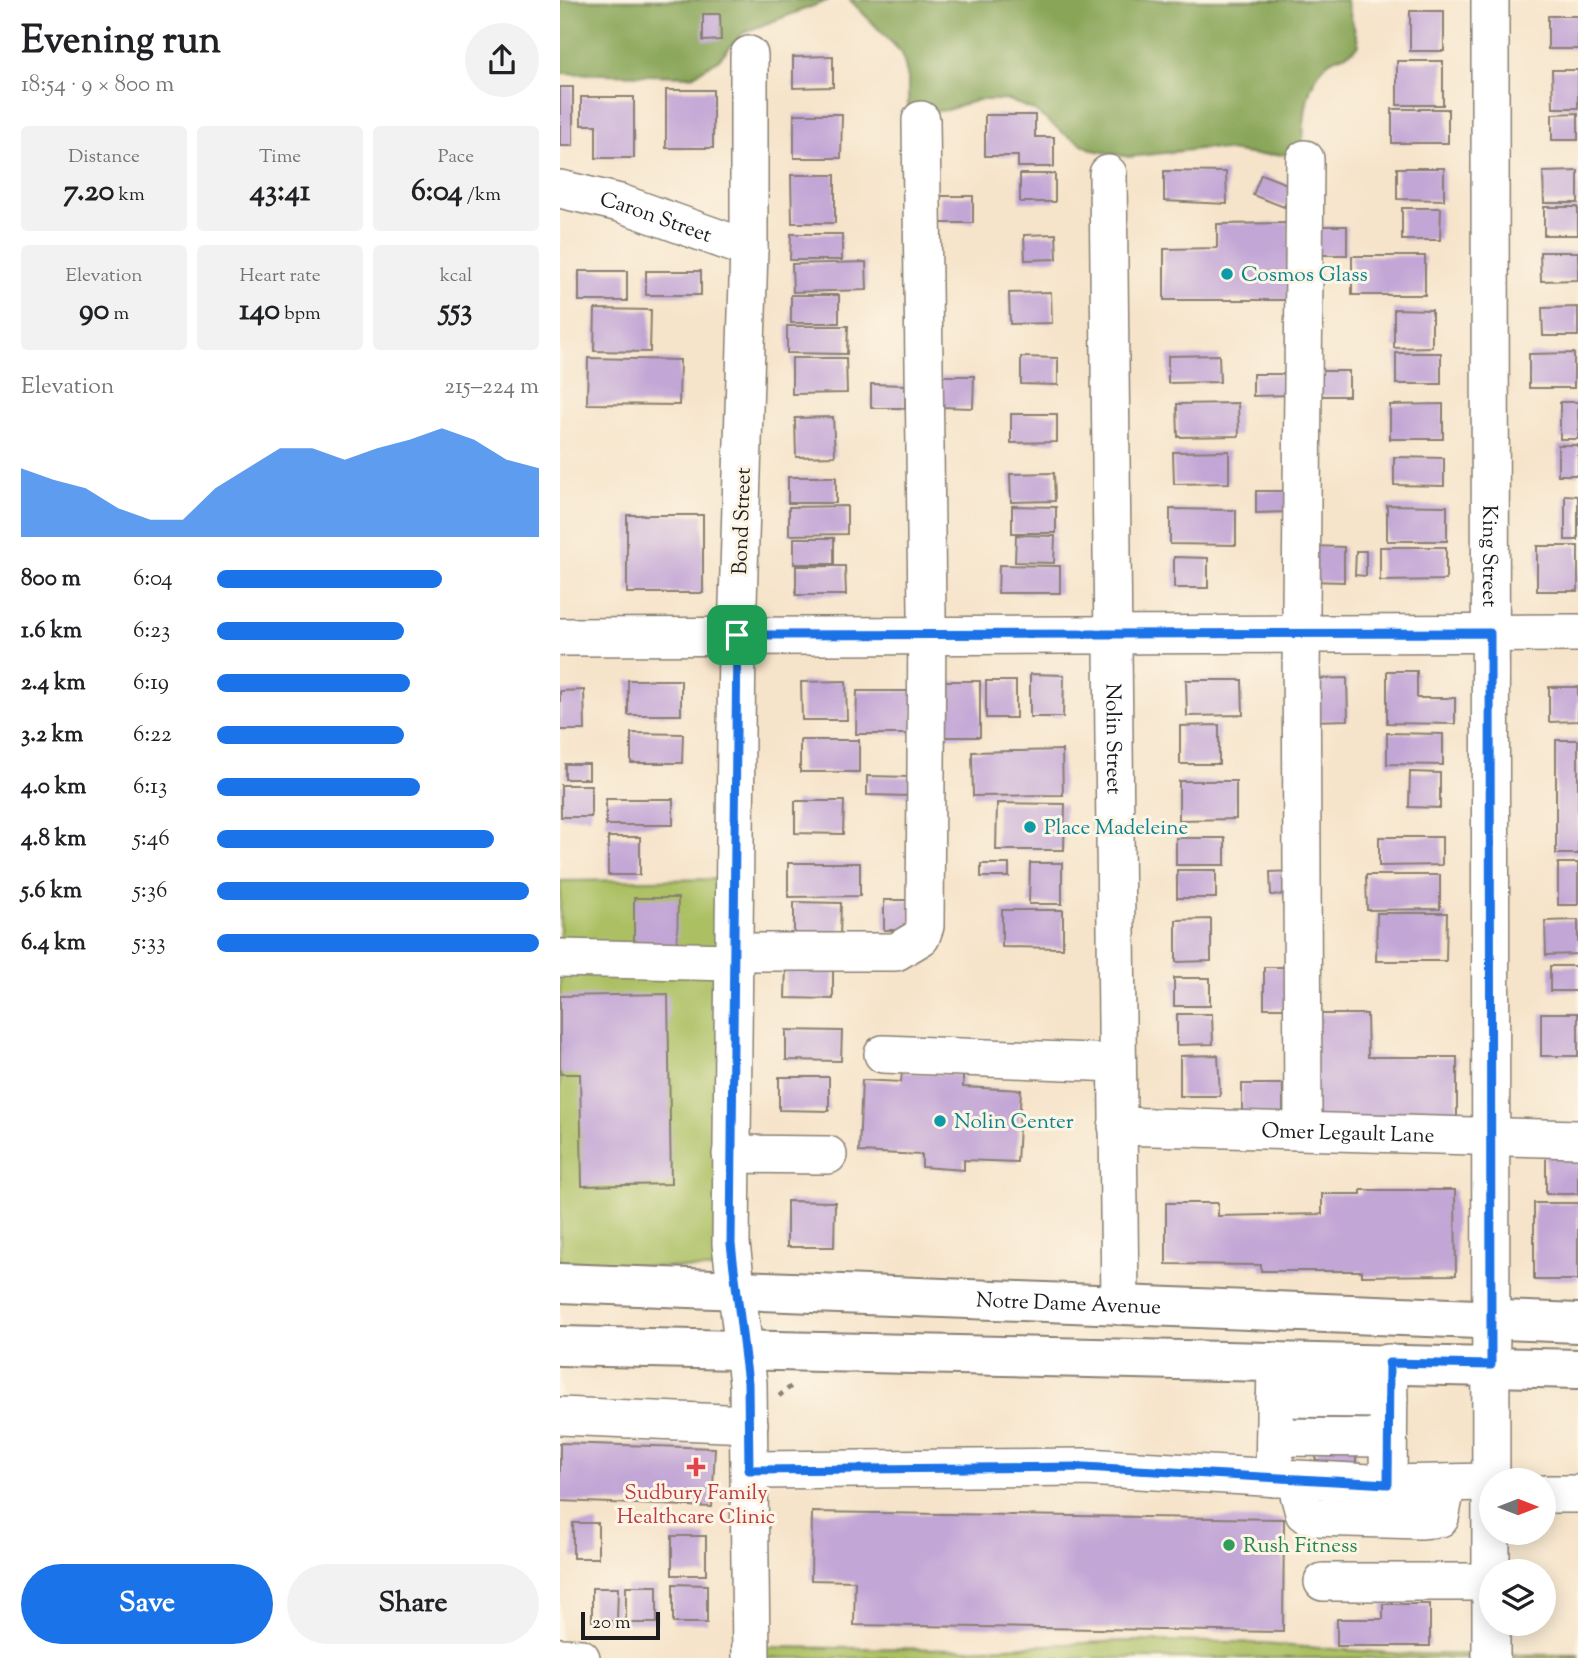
<!DOCTYPE html>
<html lang="en">
<head>
<meta charset="utf-8">
<style>
  :root { --surface:#fff; --page:#f2f2f2; --text:#202124; --muted:#757577; --accent:#1a73e8 }
  body { margin:0; font-family:"Sorts Mill Goudy",serif; background:var(--page); color:var(--text); height:100vh; display:flex; flex-direction:column; font-size:26px; white-space:nowrap }
  * { box-sizing:border-box; margin:0 }
  p { font-size:23px; color:var(--muted) }
  .icon { flex:none; width:38px; height:38px; fill:none; stroke:currentColor; stroke-width:2; stroke-linecap:round; stroke-linejoin:round }
  .map { position:relative; flex:1; overflow:hidden }
  .sheet { display:flex; flex-direction:column; background:var(--surface); width:560px }
  .sheet>* { flex:none }
  .needle { width:46px; rotate:90deg }
  .tools { position:absolute; left:919px; top:1468px; display:grid; gap:14px }
  .tools a { display:grid; place-items:center; width:77px; height:77px; border-radius:50%; background:var(--surface); box-shadow:0 4px 18px #0003; font-size:35px }
  .scale { position:absolute; left:21px; bottom:18px; width:79px; box-sizing:border-box; padding-left:7px; border:4px solid #1c1c1c; border-top:0; font-size:19px; line-height:24px; white-space:nowrap; color:#1c1c1c; -webkit-text-stroke:5px #fcf5e5; paint-order:stroke }
  .pin { position:absolute; display:grid; place-items:center; width:60px; height:60px; color:#fff; margin:-30px; border-radius:14px; box-shadow:0 4px 10px #0006 }
  .round { display:grid; place-items:center; flex:none; width:74px; height:74px; border-radius:37px; background:var(--page) }
  .summary { display:flex; align-items:center; justify-content:space-between; height:119px; padding:0 21px }
  h1 { font-size:38px; font-weight:800; line-height:52px }
  .stats { display:grid; grid-template-columns:repeat(3,1fr); gap:10px; height:119px; padding:7px 21px }
  .stats div { display:grid; align-content:center; border-radius:7px; background:var(--page); text-align:center }
  .stats b { font-size:30px; font-weight:800 }
  .stats small { font-size:19px; font-weight:400 }
  .stats p { font-size:19px }
  .chart { height:196px; padding:14px 21px }
  .chart p { display:flex; justify-content:space-between }
  .chart svg { width:100%; height:126px; margin-top:7px; fill:var(--accent); opacity:.7 }
  .action { display:flex; gap:14px; margin-top:auto; padding:14px 21px }
  .action a { flex:1; height:80px; border-radius:42px; background:var(--accent); color:#fff; font-size:28px; font-weight:800; line-height:80px; text-align:center }
  .action a+a { background:var(--page); color:var(--text) }
  ul { padding:0 21px; list-style:none; font-size:23px }
  li { display:grid; grid-template-columns:112px 84px 1fr; align-items:center; height:52px }
  li i { height:18px; border-radius:9px; background:var(--accent) }
  main { display:flex; flex:1; min-height:0 }
  .map>svg:first-child { display:block }
  .green { fill:#acc063; stroke:#646e40; stroke-width:2 }
  .forest { fill:#89a659; stroke:#52613a; stroke-width:2 }
  .building { fill:#c2a6d6 }
  .lines { fill:none; stroke-linecap:round; stroke-linejoin:round }
  .minor-casing { stroke:#898073; stroke-width:40 }
  .major-casing { stroke:#898073; stroke-width:42 }
  .path { stroke:#898073; stroke-width:4.5; stroke-dasharray:5 5; stroke-linecap:butt }
  .minor { stroke:#fff; stroke-width:37 }
  .major { stroke:#fff; stroke-width:38 }
  .route-casing { stroke:#fff; stroke-width:14 }
  .route { stroke:#1a73e8; stroke-width:9 }
  .culture-dot { fill:#0f9aa8; stroke:#fcf5e5; stroke-width:2.5 }
  .health-dot { fill:#e0444e; stroke:#fcf5e5; stroke-width:2.5 }
  .leisure-dot { fill:#2e9e5b; stroke:#fcf5e5; stroke-width:2.5 }
  .labels { text-anchor:middle; stroke-width:6; stroke-linejoin:round; paint-order:stroke }
  .street-label { font-size:21px; fill:#1c1c1c; stroke:#fcf5e5 }
  .culture-label { font-size:21px; fill:#0d838f; stroke:#fcf5e5; text-anchor:start }
  .health-label { font-size:21px; fill:#be3a42; stroke:#fcf5e5 }
  .leisure-label { font-size:21px; fill:#27864d; stroke:#fcf5e5; text-anchor:start }
</style>
</head>
<body>
<main>
<section class="sheet">
<div class="summary"><div><h1>Evening run</h1><p>18:54 · 9 × 800 m</p></div><a class="round"><svg class="icon" aria-label="share" viewBox="0 0 24 24"><path d="M12 15V3M7 8l5-5 5 5M5 13v7h14v-7"/></svg></a></div>
<div class="stats">
<div><p>Distance</p><b>7.20<small> km</small></b></div>
<div><p>Time</p><b>43:41</b></div>
<div><p>Pace</p><b>6:04<small> /km</small></b></div>
</div>
<div class="stats">
<div><p>Elevation</p><b>90<small> m</small></b></div>
<div><p>Heart rate</p><b>140<small> bpm</small></b></div>
<div><p>kcal</p><b>553</b></div>
</div>
<div class="chart"><p><span>Elevation</span>215–224 m</p>
<svg viewBox="0 0 160 44" preserveAspectRatio="none"><path d="M0 44V20L10 24L20 27L30 34L40 38L50 38L60 27L70 20L80 13L90 13L100 17L110 13L120 10L130 6L140 10L150 17L160 20V44z"/></svg>
</div>
<ul>
<li><b>800 m</b>6:04<i style="width:70%"></i></li>
<li><b>1.6 km</b>6:23<i style="width:58%"></i></li>
<li><b>2.4 km</b>6:19<i style="width:60%"></i></li>
<li><b>3.2 km</b>6:22<i style="width:58%"></i></li>
<li><b>4.0 km</b>6:13<i style="width:63%"></i></li>
<li><b>4.8 km</b>5:46<i style="width:86%"></i></li>
<li><b>5.6 km</b>5:36<i style="width:97%"></i></li>
<li><b>6.4 km</b>5:33<i style="width:100%"></i></li>
</ul>
<div class="action"><a>Save</a><a>Share</a></div>
</section>
<div class="map">
<svg width="1018" height="1658" viewBox="0 0 1018 1658">
  <rect width="100%" height="100%" fill="#fcf5e5"/>
  <filter id="ink" filterUnits="userSpaceOnUse"><feTurbulence type="fractalNoise" baseFrequency=".0143" numOctaves="2"/><feDisplacementMap in="SourceGraphic" scale="14" xChannelSelector="R" yChannelSelector="G"/><feConvolveMatrix kernelMatrix="1 2 1 2 8 2 1 2 1" color-interpolation-filters="sRGB"/></filter>
  <filter id="wash" filterUnits="userSpaceOnUse"><feTurbulence type="fractalNoise" baseFrequency=".00686" numOctaves="4" result="noise"/><feDisplacementMap in="SourceGraphic" scale="28" xChannelSelector="R" yChannelSelector="G"/><feGaussianBlur stdDeviation="1.57" result="paint"/><feColorMatrix in="noise" values="0 0 0 0 0 0 0 0 0 0 0 0 0 0 0 0 0 1.4 0 .05"/><feComposite in="paint" operator="in"/></filter>
  <g filter="url(#wash)">
    <rect width="100%" height="100%" fill="#f6e4ca"/>
    <path class="green" d="M176 879 168 1270 0 1262V881Z
      M564 1641 675 1642 844 1654 1018 1655V1658H189V1647L407 1649Z"/>
    <path class="forest" d="M0 0H269L184 32 158 60 132 76 0 73Z
      M290 0H786L799 45C790 57 776 54 766 64 742 88 745 122 742 154L696 155 648 148 569 157 533 150 506 135 473 110 448 100H418L387 110 348 114V78L342 53Z"/>
    <g id="blocks">
      <path class="building" d="M850 11H884V51H850Z
        M143 14H160L161 40 143 41Z
        M988 16H1018V49H988Z
        M273 56V87L233 88V57Z
        M837 61H883V105H837Z
        M992 70H1018V108H993Z
        M0 87H13V146H0Z
        M106 90H153V148H106Z
        M21 97H74V158H36V125H21Z
        M832 109H888V143H832Z
        M1018 113V140H992V114Z
        M234 114H282L281 158H234Z
        M425 115H475V137H494V167H458V156H425Z
        M837 168H884V200L837 199Z
        M604 171 666 172 667 204 604 201Z
        M1018 171V203H984L983 172Z
        M460 174H495V202H460Z
        M701 174 732 186 724 207 693 195Z
        M231 175H275V223H232Z
        M380 196H413V223H380Z
        M984 207H1018V235H984Z
        M842 208H881L880 240H842Z
        M729 223 730 300H604V249L657 248V224Z
        M755 226H787V255H755Z
        M231 234H282V260H230Z
        M496 234 497 259 465 260 464 235Z
        M980 252H1018V280L981 281Z
        M792 256H865V295H792Z
        M306 262 307 290 233 292 232 264Z
        M19 271H67V301H19Z
        M86 271H141V295H86Z
        M491 292 492 323 450 324 449 293Z
        M231 295H279V323H231Z
        M1018 307V336H983L982 308Z
        M35 309 91 310 90 352 34 351Z
        M834 309 872 310V347L834 348Z
        M227 326H288L287 354 227 353Z
        M836 353H881V384H836Z
        M1014 353V388H969V354Z
        M659 355 660 382 608 383V356Z
        M461 357 498 358V385L461 384Z
        M28 358 120 360 119 405 27 404Z
        M232 358H286L287 393 232 394Z
        M758 371H789V396H758Z
        M693 374H732V395L693 396Z
        M381 376H414L413 408 381 407Z
        M311 384 345 385V408H311Z
        M1000 402H1018V439H1000Z
        M678 403 679 436 618 437 617 404Z
        M883 404V439H830V405Z
        M451 414H497V442L451 443Z
        M273 417 275 456 236 457 235 418Z
        M998 445H1018V475H998Z
        M669 451V483L614 484 613 452Z
        M834 457 884 458V486L834 485Z
        M494 473 495 501 451 502 450 474Z
        M228 477H276V503H228Z
        M696 491H729V512L696 513Z
        M1005 495 1018 496V540H1005Z
        M827 505 887 506V541H827Z
        M287 506V534L229 535V507Z
        M452 506 496 507V533H452Z
        M610 509 676 510V545L610 544Z
        M67 515H143V593H67Z
        M456 535 495 536 494 563 455 562Z
        M234 538H274V564H234Z
        M750 546 784 547V582L750 581Z
        M977 546H1018V591H977Z
        M820 547H886V580L820 581Z
        M796 551H806V576L795 575Z
        M614 557 648 558V588H614Z
        M439 565 500 566V593H438Z
        M236 566H285L286 595H236Z
        M827 671H857V698H895V724L827 723Z
        M470 674 504 675 503 717H470Z
        M787 678 788 720 751 721 750 679Z
        M68 680H121V715H68Z
        M626 680H682L683 715 627 716Z
        M286 681 287 720H242L241 682Z
        M382 681H420V737H382Z
        M426 681H456V718H426Z
        M989 687H1018V721L989 722Z
        M24 690 25 730H0V691Z
        M297 691H354V734H296Z
        M659 725V764H620V726Z
        M71 733 123 734 122 763H71Z
        M827 733 883 734V765L827 764Z
        M240 740H299V772H240Z
        M996 740H1018V854H996Z
        M502 750 503 795 413 796 412 752Z
        M5 764H29V779H5Z
        M850 772 880 773V808L849 807Z
        M307 776 351 777V796L307 795Z
        M619 781H676V819L619 820Z
        M1 785H31V817H1Z
        M46 799H113V825H46Z
        M235 801H284L283 834 235 833Z
        M437 803 505 804 504 850H436Z
        M48 837H80V875H48Z
        M819 837H882V865L819 866Z
        M616 838H665V865H616Z
        M228 863H300V896L228 897Z
        M470 863H502V904H469Z
        M998 863H1018V905H998Z
        M421 864H449V877H421Z
        M617 870H656V898H617Z
        M733 871V894L711 895 710 872Z
        M806 875H880V909L807 910Z
        M74 898H118L117 948H74Z
        M324 900H353L352 930H324Z
        M234 902 281 903 280 937H234Z
        M442 910H503V948L442 947Z
        M817 913H887L886 961H816Z
        M651 919V961L616 962V920Z
        M1018 920V954L986 955 985 921Z
        M226 965 273 966V999L225 998Z
        M990 966H1018V991H990Z
        M704 967H735V1008H704Z
        M614 978H650V1006H614Z
        M108 994 111 1184 22 1186 20 1074H0V996Z
        M981 1013H1018V1056H981Z
        M617 1014H652L653 1044 617 1045Z
        M752 1014H807L808 1057H897V1121L754 1119Z
        M226 1030 282 1031 281 1061 226 1060Z
        M658 1055 660 1096H620V1056Z
        M342 1072 403 1075V1087L461 1090 457 1162 404 1160V1170L362 1167V1155L299 1152 302 1080 341 1082Z
        M219 1077H269V1111L219 1110Z
        M682 1084H723V1116L682 1117Z
        M986 1147 1018 1148V1194H986Z
        M801 1190H895L896 1275 802 1276V1271H701V1265L606 1264V1203H658V1216L762 1214V1194H801Z
        M227 1201 275 1202 274 1247H227Z
        M974 1203H1018V1280H974Z
        M757 1414H796V1468H756Z
        M0 1443 155 1448 152 1507 0 1501Z
        M252 1512 724 1519 723 1632 294 1625 295 1581 251 1580Z
        M13 1523H38V1558H13Z
        M112 1536H146V1575H112Z
        M113 1584 147 1585V1623H113Z
        M66 1586H97V1623H66Z
        M32 1588H58L57 1621H32Z
        M823 1604H870V1646H777V1619H823Z"/>
    </g>
  </g>
  <g filter="url(#ink)">
    <use href="#blocks" fill-opacity="0" stroke="#898073" stroke-width="2"/>
    <g class="lines">
      <defs>
        <g id="minor">
          <path id="s1" d="M930 0 931 1658"/>
          <path d="M189 55V249L177 635 171 1244 188 1383 191 1658"/>
          <path id="s2" d="M548 174 560 1306"/>
          <path id="s3" d="M0 189 60 203 189 249"/>
          <path d="M0 637 1018 633"/>
          <path d="M173 952H336L361 937 365 926 367 613 361 120"/>
          <path d="M0 958 173 962"/>
          <path d="M323 1054 557 1063"/>
          <path id="s4" d="M557 1126 1018 1139"/>
          <path d="M743 1130 741 610 745 159"/>
          <path d="M171 1154 268 1155"/>
          <path d="M715 1398 829 1399"/>
          <path d="M0 1416 189 1424"/>
          <path d="M715 1437 828 1438"/>
          <path d="M189 1470 525 1467 828 1484 929 1482"/>
          <path d="M714 1478 716 1361"/>
          <path d="M735 1479 744 1513 754 1517 860 1520 880 1518 887 1483"/>
          <path d="M828 1484 829 1363"/>
          <path d="M984 1494H1018"/>
          <path d="M763 1582H930"/>
          <path d="M0 1657 21 1658"/>
        </g>
        <g id="major">
          <path id="s5" d="M0 1283 1018 1323"/>
          <path d="M0 1346 1018 1369"/>
        </g>
      </defs>
      <use href="#minor" class="minor-casing"/>
      <use href="#major" class="major-casing"/>
      <path class="path" d="M219 1396 234 1384"/>
      <use href="#minor" class="minor"/>
      <use href="#major" class="major"/>
    </g>
  </g>
  <g class="lines" filter="url(#ink)">
    <defs>
      <path id="route" d="M930 633 931 1365 829 1363 828 1484 524 1467 189 1470 188 1383 171 1244 177 635Z"/>
    </defs>
    <use href="#route" class="route-casing"/>
    <use href="#route" class="route"/>
  </g>
  <g class="culture-dot">
    <circle cx="667" cy="274" r="7"/>
    <circle cx="470" cy="827" r="7"/>
    <circle cx="380" cy="1121" r="7"/>
  </g>
  <path class="health-dot" d="M132.5 1456.5h7v7h7v7h-7v7h-7v-7h-7v-7h7z"/>
  <circle class="leisure-dot" cx="669" cy="1545" r="7"/>
  <g class="labels">
    <g class="street-label">
      <text dy="7" stroke="none"><textPath href="#s3" startOffset="100">Caron Street</textPath></text>
      <text transform="translate(181 521) rotate(-88)" y="7">Bond Street</text>
      <text dy="7" stroke="none"><textPath href="#s1" startOffset="556">King Street</textPath></text>
      <text dy="7" stroke="none"><textPath href="#s2" startOffset="565">Nolin Street</textPath></text>
      <text dy="7" stroke="none"><textPath href="#s4" startOffset="231">Omer Legault Lane</textPath></text>
      <text dy="7" stroke="none"><textPath href="#s5" startOffset="509">Notre Dame Avenue</textPath></text>
    </g>
    <g class="culture-label">
      <text x="681" y="281">Cosmos Glass</text>
      <text x="484" y="834">Place Madeleine</text>
      <text x="394" y="1128">Nolin Center</text>
    </g>
    <g class="health-label">
      <text x="136" y="1499">Sudbury Family<tspan x="136" dy="24">Healthcare Clinic</tspan></text>
    </g>
    <g class="leisure-label">
      <text x="683" y="1552">Rush Fitness</text>
    </g>
  </g>
</svg>
<div class="tools">
<a><svg class="needle" viewBox="-14 -14 28 28"><path d="M0-13l5 13h-10z" fill="#e53935"/><path d="M0 13l5-13h-10z" fill="#757577"/></svg></a>
<a><svg class="icon" aria-label="layers" viewBox="0 0 24 24"><path d="M12 4l9 5-9 5-9-5zM3 14l9 5 9-5"/></svg></a>
</div>
<div class="scale">20 m</div>
<div class="pin" style="left:177px;top:635px;background:#1e9e55"><svg class="icon" aria-label="arrive" viewBox="0 0 24 24"><path d="M6 21V4h12l-3 4 3 4H6"/></svg></div>
</div>
</main>
</body>
</html>
